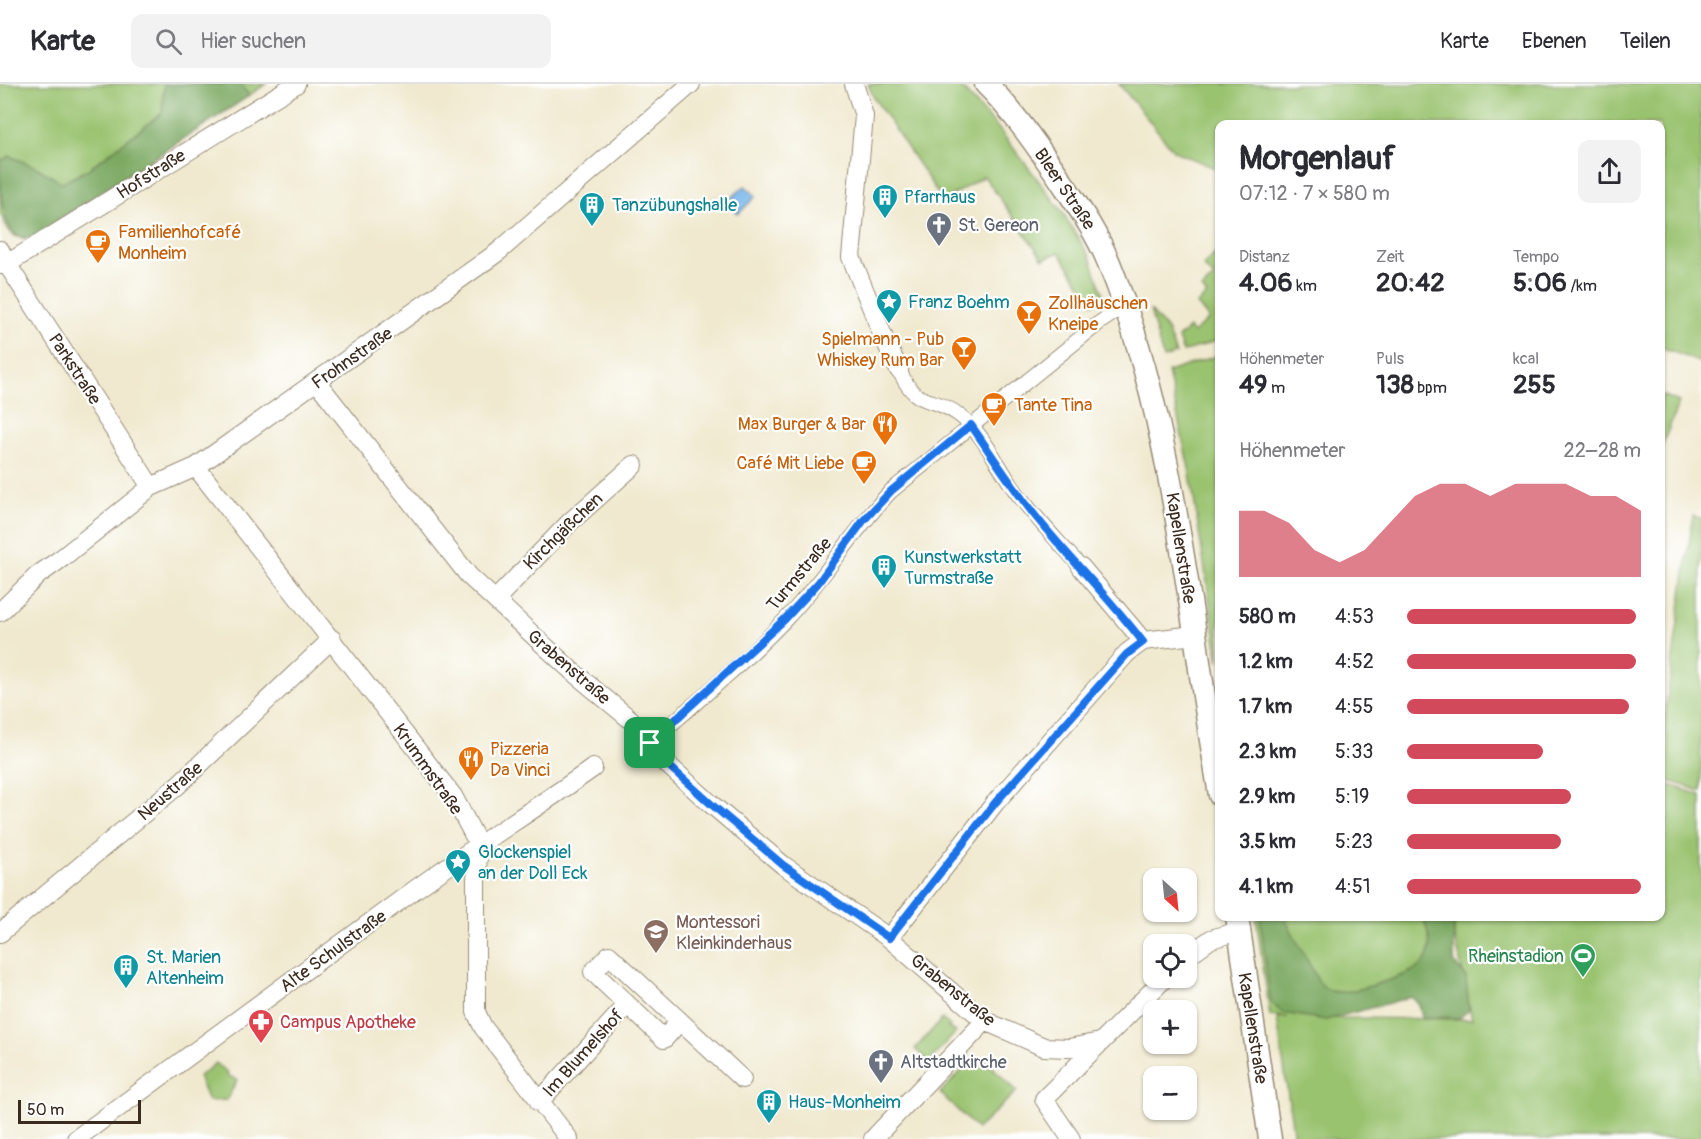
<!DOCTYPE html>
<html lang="de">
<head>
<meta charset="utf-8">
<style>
  :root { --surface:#fff; --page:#f2f2f3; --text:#2b2b33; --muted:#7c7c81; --line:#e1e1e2; --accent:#d1495b }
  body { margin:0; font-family:Pangolin,sans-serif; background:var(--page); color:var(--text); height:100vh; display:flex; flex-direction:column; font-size:22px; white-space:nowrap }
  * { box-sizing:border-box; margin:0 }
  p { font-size:20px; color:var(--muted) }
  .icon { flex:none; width:33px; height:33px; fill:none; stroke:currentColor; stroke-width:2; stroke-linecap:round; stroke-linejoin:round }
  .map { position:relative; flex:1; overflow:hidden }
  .details { position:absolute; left:1215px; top:36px; width:450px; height:801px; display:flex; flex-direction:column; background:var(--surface); border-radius:12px; box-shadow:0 2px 4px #0004 }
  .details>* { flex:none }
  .needle { width:39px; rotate:153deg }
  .tools { position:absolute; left:1143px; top:784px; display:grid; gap:12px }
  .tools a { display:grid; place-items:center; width:54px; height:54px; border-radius:12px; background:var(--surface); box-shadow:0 2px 4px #0004; font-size:30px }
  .scale { position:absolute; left:18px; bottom:15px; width:123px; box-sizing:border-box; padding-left:6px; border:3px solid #3b2a1e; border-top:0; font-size:16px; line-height:21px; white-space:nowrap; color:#3b2a1e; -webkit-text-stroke:4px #fff; paint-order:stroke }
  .pin { position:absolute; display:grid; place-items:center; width:51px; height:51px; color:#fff; margin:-26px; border-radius:12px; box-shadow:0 3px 9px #0006 }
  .round { display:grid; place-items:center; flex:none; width:63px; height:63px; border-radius:12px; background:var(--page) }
  .overview { display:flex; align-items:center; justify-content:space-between; height:102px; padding:0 24px }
  h1 { font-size:33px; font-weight:700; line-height:45px }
  .metrics { display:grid; grid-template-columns:repeat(3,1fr); gap:9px; height:102px; padding:6px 24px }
  .metrics div { display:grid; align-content:center }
  .metrics b { font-size:26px; font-weight:700 }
  .metrics small { font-size:16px; font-weight:400 }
  .metrics p { font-size:16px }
  .chart { height:168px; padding:12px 24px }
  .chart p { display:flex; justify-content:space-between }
  .chart svg { width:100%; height:108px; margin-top:6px; fill:var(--accent); opacity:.7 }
  ul { padding:0 24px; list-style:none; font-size:20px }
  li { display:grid; grid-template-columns:96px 72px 1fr; align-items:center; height:45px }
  li i { height:15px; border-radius:8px; background:var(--accent) }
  header { display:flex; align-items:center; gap:36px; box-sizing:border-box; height:84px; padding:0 30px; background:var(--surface); border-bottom:2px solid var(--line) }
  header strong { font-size:28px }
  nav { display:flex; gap:33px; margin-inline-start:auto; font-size:21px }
  .search { width:420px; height:54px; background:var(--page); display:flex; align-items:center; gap:15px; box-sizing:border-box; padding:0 21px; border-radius:12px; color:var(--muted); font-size:22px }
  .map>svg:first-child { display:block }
  .green { fill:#9ac370; stroke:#6a7647; stroke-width:1.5 }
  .forest { fill:#7ba962; stroke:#5b6a40; stroke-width:1.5 }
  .water { fill:#77b7eb; stroke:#597084; stroke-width:1.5 }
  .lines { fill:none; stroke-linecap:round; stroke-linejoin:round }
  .pedestrian-casing { stroke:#968a76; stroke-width:16 }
  .minor-casing { stroke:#968a76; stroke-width:20 }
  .tertiary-casing { stroke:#968a76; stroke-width:25 }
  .pedestrian { stroke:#fff; stroke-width:14 }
  .minor { stroke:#fff; stroke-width:18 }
  .tertiary { stroke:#fff; stroke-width:22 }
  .route-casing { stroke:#fff; stroke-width:12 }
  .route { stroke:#1a73e8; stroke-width:8 }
  .labels { text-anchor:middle; stroke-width:4.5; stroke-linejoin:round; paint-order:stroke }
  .street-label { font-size:18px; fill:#3b2a1e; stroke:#fff }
  .culture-label { font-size:18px; fill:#0d838f; stroke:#fff; text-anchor:start }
  .worship-label { font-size:18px; fill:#5b616d; stroke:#fff; text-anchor:start }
  .food-label { font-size:18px; fill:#c56008; stroke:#fff; text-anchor:start }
  .education-label { font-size:18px; fill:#785e54; stroke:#fff; text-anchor:start }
  .leisure-label { font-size:18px; fill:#27864d; stroke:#fff; text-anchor:end }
  .health-label { font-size:18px; fill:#be3a42; stroke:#fff; text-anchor:start }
</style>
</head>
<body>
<header>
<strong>Karte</strong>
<div class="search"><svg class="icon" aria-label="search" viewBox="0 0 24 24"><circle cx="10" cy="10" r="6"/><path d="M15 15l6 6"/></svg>Hier suchen</div>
<nav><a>Karte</a><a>Ebenen</a><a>Teilen</a></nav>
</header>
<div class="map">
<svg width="1701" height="1055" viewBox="0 0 1701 1055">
  <rect width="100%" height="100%" fill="#fff"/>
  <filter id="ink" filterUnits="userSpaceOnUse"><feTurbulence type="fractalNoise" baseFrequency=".0167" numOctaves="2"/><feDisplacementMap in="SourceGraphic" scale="12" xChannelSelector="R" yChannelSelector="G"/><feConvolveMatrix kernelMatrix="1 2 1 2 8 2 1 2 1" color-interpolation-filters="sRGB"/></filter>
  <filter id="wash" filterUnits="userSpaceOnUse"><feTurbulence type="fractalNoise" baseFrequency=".008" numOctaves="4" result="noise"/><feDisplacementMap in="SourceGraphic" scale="24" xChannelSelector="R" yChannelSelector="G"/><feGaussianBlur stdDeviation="1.35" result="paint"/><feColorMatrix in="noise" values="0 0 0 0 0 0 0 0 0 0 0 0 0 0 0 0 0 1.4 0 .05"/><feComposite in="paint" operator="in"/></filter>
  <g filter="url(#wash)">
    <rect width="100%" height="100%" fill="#f0e9cf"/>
    <path class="green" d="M0 0H266L34 152C13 159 8 147 0 130Z
      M868 0H958L998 44 1061 126 1090 173 1104 213 1093 220 1059 168 1043 175 984 92 943 117 874 14Z
      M1119 0H1701V279L1661 263 1660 40H1220L1219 86 1174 67Z
      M1216 169 1220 172 1219 256 1183 268 1178 254 1189 244 1193 249 1209 235 1197 220 1207 211 1202 205 1214 193 1203 182Z
      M1150 226 1167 246 1176 270 1163 274Z
      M1219 271H1220L1219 578 1190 389 1168 288Z
      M1661 311 1679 318 1661 365H1660Z
      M1693 432 1701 434V707L1660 694 1661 659Z
      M1669 701 1701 711V1055H1294L1277 934 1288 933 1270 932 1256 833H1431L1444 871 1334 934 1472 935 1451 833 1660 832 1661 726Z
      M942 935 950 942 948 944 956 948 929 978 915 965Z
      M973 975H984L1017 1007 977 1045 940 1009Z
      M216 979 228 989 227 991 237 996 227 1016 208 1017 198 993Z"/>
    <path class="forest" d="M164 0H241L249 12 34 152C0 165 0 102 0 77L10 72 36 83 62 99 87 86 162 29Z
      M1260 833H1284L1319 898C1324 904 1330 908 1339 908 1352 909 1402 893 1414 886 1420 883 1424 879 1427 873 1433 861 1427 845 1423 833H1451L1454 840V878L1466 893 1469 926 1459 934 1422 933 1419 920 1411 913 1326 936 1283 929 1271 919Z"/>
    <path class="water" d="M745 102 756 112 738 130 729 116Z"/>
  </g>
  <g filter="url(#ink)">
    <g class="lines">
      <defs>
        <path id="pedestrian" d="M899 286C918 327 930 309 959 331 982 347 998 382 1014 405 1034 433 1058 457 1081 483
          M650 659C696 618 744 579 786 535 824 495 853 447 891 407L1099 239 1124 222"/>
        <path id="minor" d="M854 0 864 32 851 173 883 252 899 286
          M0 166 7 180 151 403
          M0 181 7 180 296 0
          M317 298 469 492 573 588 631 636 658 672 711 720 783 781 889 854 985 937 1044 963 1069 964 1100 958
          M196 383 453 712 479 761 476 796V928L483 943 569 1055
          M1081 483 1143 557
          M495 516 570 438 634 381
          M0 528 38 491 62 474 151 403 196 383 498 168 691 0
          M0 849 178 701 332 555
          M889 854 995 719 1127 569 1143 557 1195 551
          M1186 873 1211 855 1239 847
          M680 937 664 955 593 888 609 871 742 995
          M539 1018 627 921
          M76 1055C188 972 300 889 413 807 472 764 534 726 593 684
          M873 1055 985 937
          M1071 1055 1044 1015 1165 894"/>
        <path id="tertiary" d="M986 0C1013 27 1034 58 1056 89 1075 118 1096 147 1109 179 1157 297 1176 424 1195 549 1202 603 1211 657 1220 711
          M1237 832 1270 1055"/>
      </defs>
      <use href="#pedestrian" class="pedestrian-casing"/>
      <use href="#minor" class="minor-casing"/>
      <use href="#tertiary" class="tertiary-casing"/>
      <use href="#pedestrian" class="pedestrian"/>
      <use href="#minor" class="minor"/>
      <use href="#tertiary" class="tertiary"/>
    </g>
  </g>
  <g class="lines" filter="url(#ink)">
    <defs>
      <path id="route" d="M971 341C994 374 1015 408 1041 439 1074 479 1111 516 1143 558L1127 570 995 719 889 854 783 781 711 720 658 672 650 659 785 535 818 499 864 436 891 407Z"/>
    </defs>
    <use href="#route" class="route-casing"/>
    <use href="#route" class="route"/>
  </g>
  <defs>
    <symbol id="building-pin" viewBox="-11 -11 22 30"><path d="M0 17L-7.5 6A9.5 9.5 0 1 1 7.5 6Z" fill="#0f9aa8" stroke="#fff"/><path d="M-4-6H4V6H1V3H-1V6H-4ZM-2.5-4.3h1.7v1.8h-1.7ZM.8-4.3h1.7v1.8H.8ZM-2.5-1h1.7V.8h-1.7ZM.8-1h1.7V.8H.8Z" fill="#fff"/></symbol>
    <symbol id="church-pin" viewBox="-11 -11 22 30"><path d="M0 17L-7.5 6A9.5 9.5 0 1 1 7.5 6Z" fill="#6b7280" stroke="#fff"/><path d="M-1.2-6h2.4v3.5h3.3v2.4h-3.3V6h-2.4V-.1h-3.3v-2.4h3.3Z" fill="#fff"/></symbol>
    <symbol id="cafe-pin" viewBox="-11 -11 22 30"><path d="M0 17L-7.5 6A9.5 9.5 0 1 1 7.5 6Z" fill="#e8710a" stroke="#fff"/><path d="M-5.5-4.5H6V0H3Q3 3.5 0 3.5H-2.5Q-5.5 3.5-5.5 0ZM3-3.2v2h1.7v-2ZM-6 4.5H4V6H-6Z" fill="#fff"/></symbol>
    <symbol id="sight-pin" viewBox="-11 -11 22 30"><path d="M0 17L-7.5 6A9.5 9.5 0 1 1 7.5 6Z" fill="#0f9aa8" stroke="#fff"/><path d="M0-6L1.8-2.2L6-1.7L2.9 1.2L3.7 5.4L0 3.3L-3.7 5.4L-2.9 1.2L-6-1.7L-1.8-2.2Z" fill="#fff"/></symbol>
    <symbol id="bar-pin" viewBox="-11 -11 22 30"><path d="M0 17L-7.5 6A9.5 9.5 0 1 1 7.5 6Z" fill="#e8710a" stroke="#fff"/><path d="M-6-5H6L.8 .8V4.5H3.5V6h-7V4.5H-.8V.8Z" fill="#fff"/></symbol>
    <symbol id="restaurant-pin" viewBox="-11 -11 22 30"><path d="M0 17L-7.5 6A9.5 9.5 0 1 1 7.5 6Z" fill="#e8710a" stroke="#fff"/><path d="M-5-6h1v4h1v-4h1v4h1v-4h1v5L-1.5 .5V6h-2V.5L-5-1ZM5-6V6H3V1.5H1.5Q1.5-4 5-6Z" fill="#fff"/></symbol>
    <symbol id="school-pin" viewBox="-11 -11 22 30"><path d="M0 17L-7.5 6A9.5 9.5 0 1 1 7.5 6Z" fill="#8d6e63" stroke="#fff"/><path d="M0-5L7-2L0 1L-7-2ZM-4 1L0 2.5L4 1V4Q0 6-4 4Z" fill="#fff"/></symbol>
    <symbol id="stadium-pin" viewBox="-11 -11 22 30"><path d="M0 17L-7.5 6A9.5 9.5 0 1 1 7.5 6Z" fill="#2e9e5b" stroke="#fff"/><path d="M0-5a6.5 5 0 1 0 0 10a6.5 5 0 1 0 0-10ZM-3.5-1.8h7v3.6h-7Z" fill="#fff"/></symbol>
    <symbol id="pharmacy-pin" viewBox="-11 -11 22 30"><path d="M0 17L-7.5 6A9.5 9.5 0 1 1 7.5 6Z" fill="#e0444e" stroke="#fff"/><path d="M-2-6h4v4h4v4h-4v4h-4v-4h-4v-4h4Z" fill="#fff"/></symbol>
  </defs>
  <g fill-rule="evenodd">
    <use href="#building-pin" x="870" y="98" width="30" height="40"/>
    <use href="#building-pin" x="577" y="106" width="30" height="40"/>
    <use href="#church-pin" x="924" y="126" width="30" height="40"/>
    <use href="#cafe-pin" x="83" y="143" width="30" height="40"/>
    <use href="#sight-pin" x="874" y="203" width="30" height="40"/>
    <use href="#bar-pin" x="1014" y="214" width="30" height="40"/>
    <use href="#bar-pin" x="949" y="250" width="30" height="40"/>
    <use href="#cafe-pin" x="979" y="306" width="30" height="40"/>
    <use href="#restaurant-pin" x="870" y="325" width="30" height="40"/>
    <use href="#cafe-pin" x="849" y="364" width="30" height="40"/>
    <use href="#building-pin" x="869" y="468" width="30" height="40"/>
    <use href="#restaurant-pin" x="456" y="660" width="30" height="40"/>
    <use href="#sight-pin" x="443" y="763" width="30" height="40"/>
    <use href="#school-pin" x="641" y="833" width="30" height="40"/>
    <use href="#stadium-pin" x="1568" y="857" width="30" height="40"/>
    <use href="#building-pin" x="111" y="868" width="30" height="40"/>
    <use href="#pharmacy-pin" x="246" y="923" width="30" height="40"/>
    <use href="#church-pin" x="866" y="963" width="30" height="40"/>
    <use href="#building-pin" x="754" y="1003" width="30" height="40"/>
  </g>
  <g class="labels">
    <g class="street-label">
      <text transform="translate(151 90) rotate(-32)" y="6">Hofstraße</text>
      <text transform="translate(1065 105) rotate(56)" y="6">Bleer Straße</text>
      <text transform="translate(352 274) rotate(-35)" y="6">Frohnstraße</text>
      <text transform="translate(75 285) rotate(57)" y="6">Parkstraße</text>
      <text transform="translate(563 447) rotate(-44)" y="6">Kirchgäßchen</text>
      <text transform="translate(1181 464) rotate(81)" y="6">Kapellenstraße</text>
      <text transform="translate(799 490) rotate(-50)" y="6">Turmstraße</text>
      <text transform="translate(569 583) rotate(41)" y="6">Grabenstraße</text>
      <text transform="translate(428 685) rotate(55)" y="6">Krummstraße</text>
      <text transform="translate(170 707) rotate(-41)" y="6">Neustraße</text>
      <text transform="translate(333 867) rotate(-36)" y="6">Alte Schulstraße</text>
      <text transform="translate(953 906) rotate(39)" y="6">Grabenstraße</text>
      <text transform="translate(1253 944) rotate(81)" y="6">Kapellenstraße</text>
      <text transform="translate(583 969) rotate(-48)" y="6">Im Blumelshof</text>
    </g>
    <g class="culture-label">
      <text x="904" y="119">Pfarrhaus</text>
      <text x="612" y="127">Tanzübungshalle</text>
      <text x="908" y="224">Franz Boehm</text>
      <text x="904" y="479">Kunstwerkstatt<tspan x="904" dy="21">Turmstraße</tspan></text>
      <text x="478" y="774">Glockenspiel<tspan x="478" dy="21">an der Doll Eck</tspan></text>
      <text x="146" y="879">St. Marien<tspan x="146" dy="21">Altenheim</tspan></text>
      <text x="788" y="1024">Haus-Monheim</text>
    </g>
    <g class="worship-label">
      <text x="958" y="147">St. Gereon</text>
      <text x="900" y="984">Altstadtkirche</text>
    </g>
    <g class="food-label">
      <text x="118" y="154">Familienhofcafé<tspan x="118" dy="21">Monheim</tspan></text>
      <text x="1048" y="225">Zollhäuschen<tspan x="1048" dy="21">Kneipe</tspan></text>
      <text x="944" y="261" text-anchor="end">Spielmann - Pub<tspan x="944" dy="21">Whiskey Rum Bar</tspan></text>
      <text x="1014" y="327">Tante Tina</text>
      <text x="866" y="346" text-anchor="end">Max Burger &amp; Bar</text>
      <text x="844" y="385" text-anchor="end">Café Mit Liebe</text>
      <text x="490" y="671">Pizzeria<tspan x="490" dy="21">Da Vinci</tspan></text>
    </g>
    <g class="education-label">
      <text x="676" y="844">Montessori<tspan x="676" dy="21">Kleinkinderhaus</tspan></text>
    </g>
    <g class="leisure-label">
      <text x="1564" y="878">Rheinstadion</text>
    </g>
    <g class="health-label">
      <text x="280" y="944">Campus Apotheke</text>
    </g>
  </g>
</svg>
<div class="tools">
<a><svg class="needle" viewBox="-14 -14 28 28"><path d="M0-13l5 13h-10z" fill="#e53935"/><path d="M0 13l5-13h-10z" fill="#7c7c81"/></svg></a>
<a><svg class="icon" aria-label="locate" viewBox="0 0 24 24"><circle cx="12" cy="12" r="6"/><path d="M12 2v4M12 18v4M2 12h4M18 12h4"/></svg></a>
<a>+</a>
<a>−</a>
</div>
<div class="scale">50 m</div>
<div class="pin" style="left:650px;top:659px;background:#1e9e55"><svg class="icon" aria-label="arrive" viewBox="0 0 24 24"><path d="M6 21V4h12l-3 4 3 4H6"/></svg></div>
<section class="details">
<div class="overview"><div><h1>Morgenlauf</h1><p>07:12 · 7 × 580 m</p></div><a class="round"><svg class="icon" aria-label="share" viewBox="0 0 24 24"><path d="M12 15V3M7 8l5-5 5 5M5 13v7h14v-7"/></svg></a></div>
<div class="metrics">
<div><p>Distanz</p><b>4.06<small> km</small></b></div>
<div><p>Zeit</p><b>20:42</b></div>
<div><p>Tempo</p><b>5:06<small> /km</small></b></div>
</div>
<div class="metrics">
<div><p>Höhenmeter</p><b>49<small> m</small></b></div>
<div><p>Puls</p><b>138<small> bpm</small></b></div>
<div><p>kcal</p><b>255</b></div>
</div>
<div class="chart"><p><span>Höhenmeter</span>22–28 m</p>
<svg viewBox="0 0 160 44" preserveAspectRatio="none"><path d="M0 44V17L10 17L20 22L30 33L40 38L50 33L60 22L70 11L80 6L90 6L100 11L110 6L120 6L130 6L140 11L150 11L160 17V44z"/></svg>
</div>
<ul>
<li><b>580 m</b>4:53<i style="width:98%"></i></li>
<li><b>1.2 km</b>4:52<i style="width:98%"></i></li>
<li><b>1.7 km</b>4:55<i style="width:95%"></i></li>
<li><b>2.3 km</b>5:33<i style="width:58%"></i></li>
<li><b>2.9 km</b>5:19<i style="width:70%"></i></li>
<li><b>3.5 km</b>5:23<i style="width:66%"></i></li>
<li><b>4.1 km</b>4:51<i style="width:100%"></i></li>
</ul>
</section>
</div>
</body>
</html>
